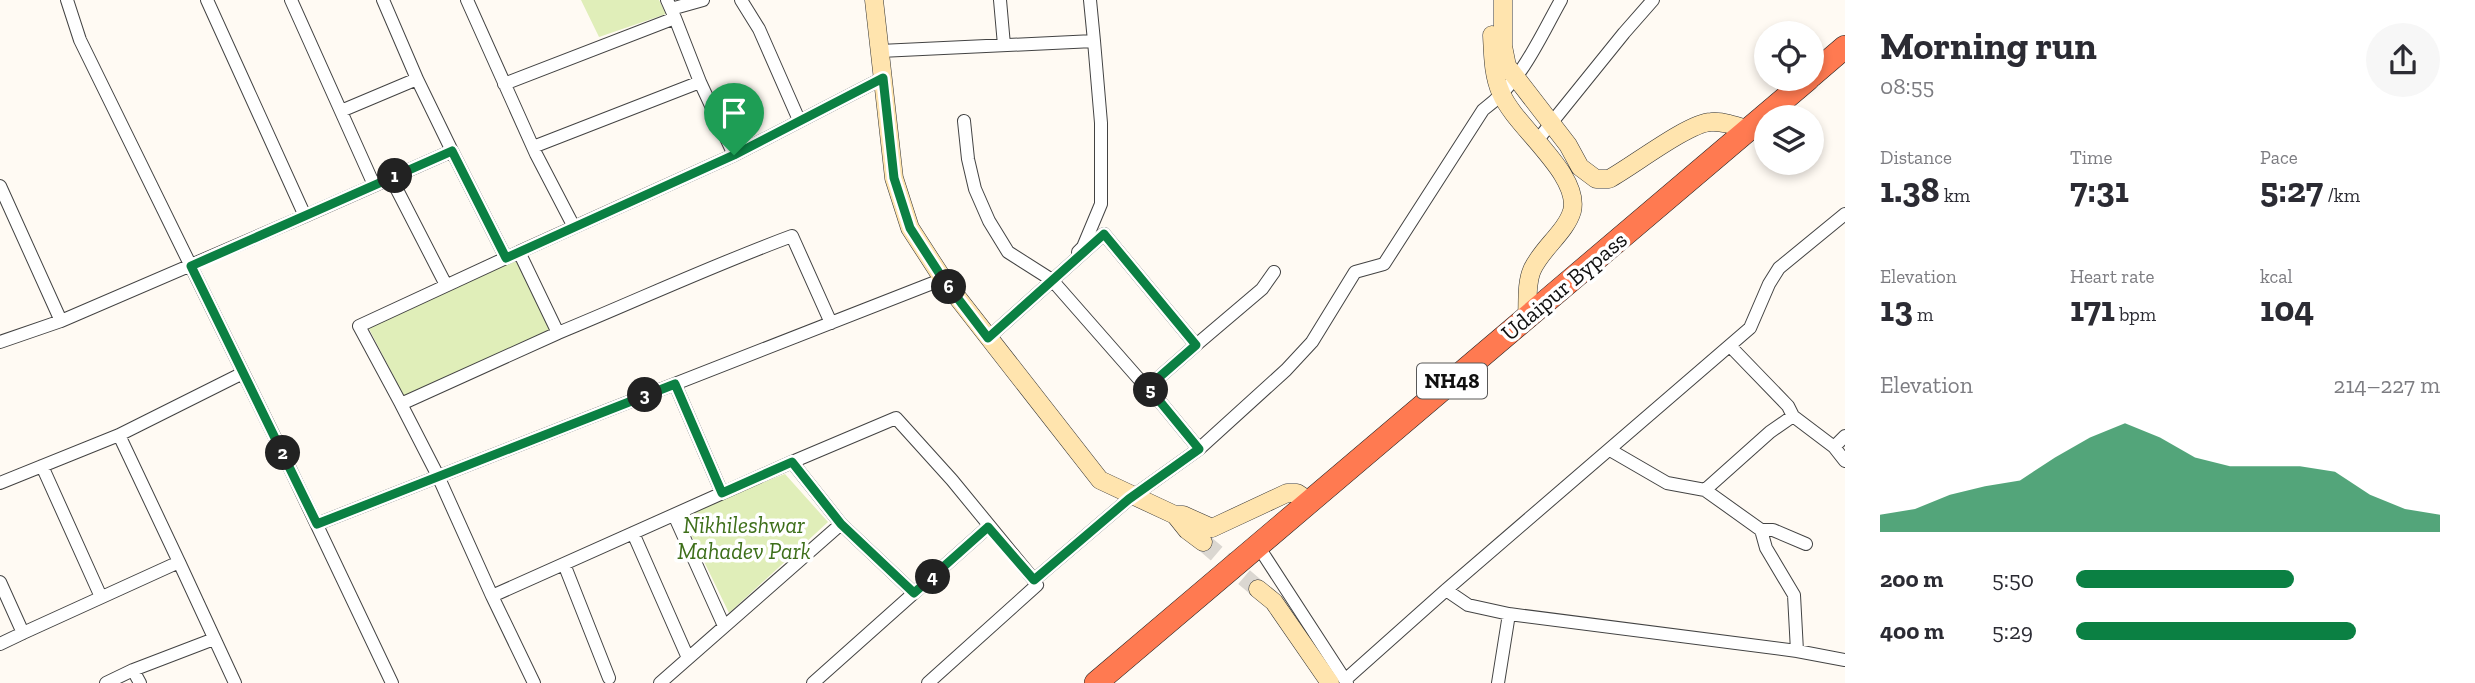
<!DOCTYPE html>
<html lang="en">
<head>
<meta charset="utf-8">
<style>
  :root { --surface:#fff; --page:#f7f7f7; --text:#2b2b33; --muted:#7c7c81; --accent:#0b8043 }
  body { margin:0; font-family:"Zilla Slab",serif; background:var(--page); color:var(--text); height:100vh; display:flex; flex-direction:column; font-size:26px; white-space:nowrap }
  * { box-sizing:border-box; margin:0 }
  p { font-size:23px; color:var(--muted) }
  .icon { flex:none; width:38px; height:38px; fill:none; stroke:currentColor; stroke-width:2; stroke-linecap:round; stroke-linejoin:round }
  .map { position:relative; flex:1; overflow:hidden }
  .details { display:flex; flex-direction:column; background:var(--surface); width:630px }
  .details>* { flex:none }
  .controls { position:absolute; left:1754px; top:21px; display:grid; gap:14px }
  .controls a { display:grid; place-items:center; width:70px; height:70px; border-radius:50%; background:var(--surface); box-shadow:0 4px 10px #0003; font-size:35px }
  .pin { position:absolute; display:grid; place-items:center; width:60px; height:60px; color:#fff; margin:-72px -30px; border-radius:50% 50% 50% 0; rotate:-45deg; box-shadow:0 0 7px #0007 }
  .pin .icon { rotate:45deg }
  .km { position:absolute; width:35px; height:35px; margin:-18px; border-radius:50%; background:#222; color:#fff; font-size:19px; line-height:35px; text-align:center }
  .round { display:grid; place-items:center; flex:none; width:74px; height:74px; border-radius:37px; background:var(--page) }
  .headline { display:flex; align-items:center; justify-content:space-between; height:119px; padding:0 35px }
  h1 { font-size:38px; font-weight:700; line-height:52px }
  .figures { display:grid; grid-template-columns:repeat(3,1fr); gap:10px; height:119px; padding:7px 35px }
  .figures div { display:grid; align-content:center }
  .figures b { font-size:35px; font-weight:700 }
  .figures small { font-size:19px; font-weight:400 }
  .figures p { font-size:19px }
  .chart { height:196px; padding:14px 35px }
  .chart p { display:flex; justify-content:space-between }
  .chart svg { width:100%; height:126px; margin-top:7px; fill:var(--accent); opacity:.7 }
  ul { padding:0 35px; list-style:none; font-size:23px }
  li { display:grid; grid-template-columns:112px 84px 1fr; align-items:center; height:52px }
  li i { height:18px; border-radius:9px; background:var(--accent) }
  main { display:flex; flex:1; min-height:0 }
  .map>svg:first-child { display:block }
  .green { fill:#e0eeb9 }
  .lines { fill:none; stroke-linecap:round; stroke-linejoin:round }
  .secondary-tunnel { stroke:#dbd7d1; stroke-width:18; stroke-dasharray:18 9; stroke-linecap:butt }
  .street-casing { stroke:#434343; stroke-width:14 }
  .secondary-casing { stroke:#323232; stroke-width:19 }
  .highway-casing { stroke:#212121; stroke-width:24 }
  .street { stroke:#fff; stroke-width:12 }
  .secondary { stroke:#ffe4ae; stroke-width:18 }
  .highway { stroke:#ff7a51; stroke-width:23 }
  .route-casing { stroke:#fff; stroke-width:14 }
  .route { stroke:#0b8043; stroke-width:9 }
  .labels { text-anchor:middle; stroke-width:7; stroke-linejoin:round; paint-order:stroke }
  .shield { fill:#fff; stroke:#585858; stroke-width:2 }
  .shield-label { font-size:21px; font-weight:bold; fill:#101010 }
  .street-label { font-size:23px; fill:#101010; stroke:#fff }
  .park-label { font-size:23px; font-style:italic; fill:#3e6f1a; stroke:#fff }
</style>
</head>
<body>
<main>
<div class="map">
<svg width="1845" height="683" viewBox="0 0 1845 683">
  <rect width="100%" height="100%" fill="#fffaf3"/>
  <path class="green" d="M581 0H659L666 14 599 37Z
    M520 256 550 332 405 398 366 323Z
    M785 474 828 522 729 613 681 514Z"/>
  <g class="lines">
    <path class="secondary-tunnel" d="M1203 542 1258 589"/>
    <defs>
      <path id="street" d="M67 0 80 40 285 458 392 683
        M207 0 305 216 391 178
        M291 0 374 185
        M467 0 536 154 574 227
        M741 0 759 29 799 120
        M1000 0 1004 45
        M1090 0 1094 41
        M671 9 703 0
        M675 18 700 82
        M880 51 1094 41 1101 123V204L1083 247 1078 252
        M417 79 452 151
        M504 84 675 18 667 0
        M341 111 417 79 383 0
        M964 121 968 159 975 189 989 221 1008 252 1052 280 1138 378 1148 387 1196 345 1104 234 988 338
        M1536 142 1624 33 1653 0
        M533 147 700 82 734 155
        M0 186 61 321 305 216
        M519 252 359 326 401 404 558 333
        M446 285 391 178 452 151 506 258
        M831 323 792 236C713 265 636 301 558 333L519 252 734 155 883 78
        M0 342 61 321
        M1196 345 1262 289 1274 272
        M1730 346 1788 406 1793 416 1834 447 1845 461
        M675 384 722 493
        M1148 387 1199 449 1286 370 1312 342 1355 272 1384 264 1483 110C1522 81 1538 41 1561 0
        M401 404 438 476 492 596
        M1834 447 1845 436
        M1610 450 1667 483 1705 490 1761 530H1773L1806 544
        M792 462 896 418 952 480 1034 580 1129 499 1199 449
        M42 466 101 597
        M0 483 119 435 243 373
        M1705 490 1770 432 1793 416
        M674 515 724 626
        M317 524 943 279
        M1761 530 1766 548 1794 595 1797 651
        M633 533 688 658
        M1258 546 1347 683
        M179 562 235 683
        M564 564 609 678
        M0 582 23 633 179 562 119 435
        M1446 590 1468 605 1509 614 1797 651 1845 660
        M0 644 23 633
        M1345 680 1446 590 1750 328 1769 284 1779 268 1845 214
        M106 683 133 670
        M140 683 133 670 214 639
        M534 683 492 596 792 462 841 524 914 593
        M660 683 841 524
        M813 683 988 527
        M928 683 1037 585 1034 580
        M1498 683 1509 614"/>
      <path id="secondary" d="M874 0 894 178 910 228 943 279 1100 480 1175 515H1183L1212 528 1287 493H1297L1309 501
        M1503 0V46L1507 66 1568 145 1580 167 1596 179H1609C1633 166 1688 123 1711 122 1724 121 1737 126 1749 130
        M1492 35C1493 55 1493 75 1501 93 1515 127 1581 174 1572 211 1566 232 1541 249 1532 270 1526 284 1528 302 1527 318
        M1175 515 1187 530 1203 542
        M1258 589 1274 602 1330 683"/>
      <path id="highway" d="M1811 76 1845 47
        M1096 683 1808 79"/>
    </defs>
    <use href="#street" class="street-casing"/>
    <use href="#secondary" class="secondary-casing"/>
    <use href="#highway" class="highway-casing"/>
    <use href="#street" class="street"/>
    <use href="#secondary" class="secondary"/>
    <use href="#highway" class="highway"/>
  </g>
  <g class="lines">
    <defs>
      <path id="route" d="M883 78 894 178 910 228 943 279 988 338 1104 234 1196 345 1148 387 1199 449 1129 499 1034 580 988 527 914 593 841 524 792 462 722 493 675 384 317 524 191 266 452 151 506 258 734 155Z"/>
    </defs>
    <use href="#route" class="route-casing"/>
    <use href="#route" class="route"/>
  </g>
  <g class="labels">
    <rect class="shield" x="1417" y="363.5" width="70" height="35" rx="5"/>
    <g class="shield-label">
      <text x="1452" y="388">NH48</text>
    </g>
    <g class="street-label">
      <text transform="translate(1564 286) rotate(-40)" y="8">Udaipur Bypass</text>
    </g>
    <g class="park-label">
      <text x="744" y="533">Nikhileshwar<tspan x="744" dy="26">Mahadev Park</tspan></text>
    </g>
  </g>
</svg>
<div class="controls">
<a><svg class="icon" aria-label="locate" viewBox="0 0 24 24"><circle cx="12" cy="12" r="6"/><path d="M12 2v4M12 18v4M2 12h4M18 12h4"/></svg></a>
<a><svg class="icon" aria-label="layers" viewBox="0 0 24 24"><path d="M12 4l9 5-9 5-9-5zM3 14l9 5 9-5"/></svg></a>
</div>
<div class="pin" style="left:734px;top:155px;background:#1e9e55"><svg class="icon" aria-label="arrive" viewBox="0 0 24 24"><path d="M6 21V4h12l-3 4 3 4H6"/></svg></div>
<b class="km" style="left:395px;top:176px">1</b>
<b class="km" style="left:283px;top:453px">2</b>
<b class="km" style="left:645px;top:395px">3</b>
<b class="km" style="left:933px;top:577px">4</b>
<b class="km" style="left:1151px;top:390px">5</b>
<b class="km" style="left:949px;top:287px">6</b>
</div>
<section class="details">
<div class="headline"><div><h1>Morning run</h1><p>08:55</p></div><a class="round"><svg class="icon" aria-label="share" viewBox="0 0 24 24"><path d="M12 15V3M7 8l5-5 5 5M5 13v7h14v-7"/></svg></a></div>
<div class="figures">
<div><p>Distance</p><b>1.38<small> km</small></b></div>
<div><p>Time</p><b>7:31</b></div>
<div><p>Pace</p><b>5:27<small> /km</small></b></div>
</div>
<div class="figures">
<div><p>Elevation</p><b>13<small> m</small></b></div>
<div><p>Heart rate</p><b>171<small> bpm</small></b></div>
<div><p>kcal</p><b>104</b></div>
</div>
<div class="chart"><p><span>Elevation</span>214–227 m</p>
<svg viewBox="0 0 160 44" preserveAspectRatio="none"><path d="M0 44V38L10 36L20 31L30 28L40 26L50 18L60 11L70 6L80 11L90 18L100 21L110 21L120 21L130 23L140 31L150 36L160 38V44z"/></svg>
</div>
<ul>
<li><b>200 m</b>5:50<i style="width:60%"></i></li>
<li><b>400 m</b>5:29<i style="width:77%"></i></li>
</ul>
</section>
</main>
</body>
</html>
